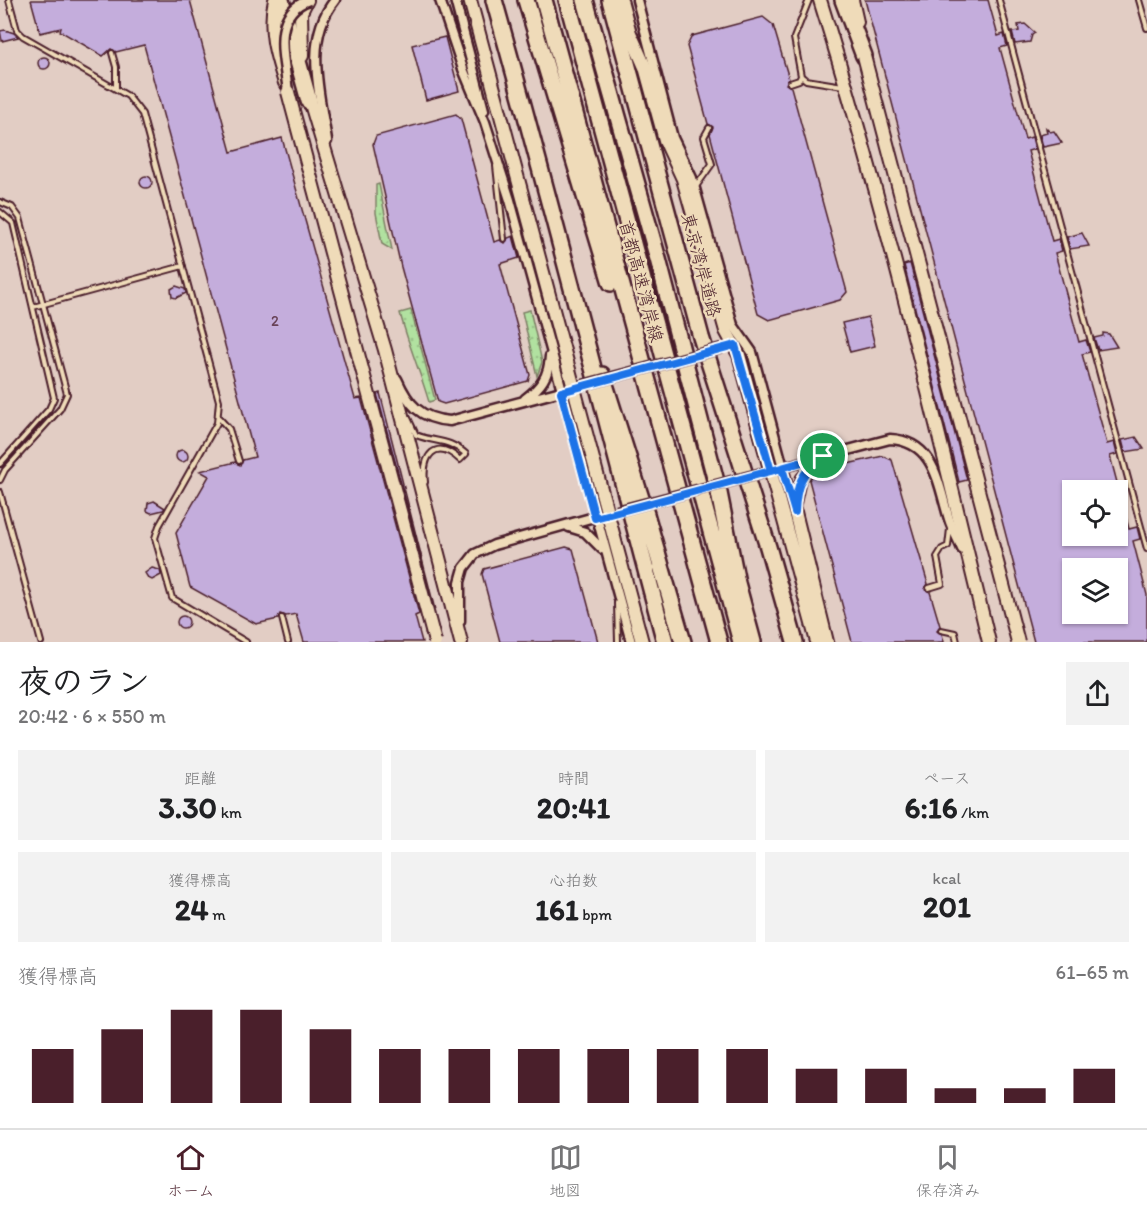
<!DOCTYPE html>
<html lang="ja">
<head>
<meta charset="utf-8">
<style>
  :root { --surface:#fff; --page:#f2f2f2; --text:#202124; --muted:#757577; --line:#e0e0e0; --accent:#4a1f2b }
  body { margin:0; font-family:Itim,"Klee One",sans-serif; background:var(--page); color:var(--text); height:100vh; display:flex; flex-direction:column; font-size:22px; white-space:nowrap }
  * { box-sizing:border-box; margin:0 }
  p { font-size:20px; color:var(--muted) }
  .icon { flex:none; width:33px; height:33px; fill:none; stroke:currentColor; stroke-width:2; stroke-linecap:round; stroke-linejoin:round }
  .map { position:relative; height:642px; overflow:hidden }
  .side { display:flex; flex-direction:column; background:var(--surface); flex:1 }
  .side>* { flex:none }
  .controls { position:absolute; left:1062px; top:480px; display:grid; gap:12px }
  .controls a { display:grid; place-items:center; width:66px; height:66px; border-radius:0px; background:var(--surface); box-shadow:0 2px 4px #0004; font-size:30px }
  .pin { position:absolute; display:grid; place-items:center; width:51px; height:51px; color:#fff; margin:-26px; border:3px solid #fff; border-radius:50%; box-shadow:0 2px 6px #0007 }
  .round { display:grid; place-items:center; flex:none; width:63px; height:63px; border-radius:0px; background:var(--page) }
  .summary { display:flex; align-items:center; justify-content:space-between; height:102px; padding:0 18px }
  h1 { font-size:33px; font-weight:700; line-height:45px }
  .metrics { display:grid; grid-template-columns:repeat(3,1fr); gap:9px; height:102px; padding:6px 18px }
  .metrics div { display:grid; align-content:center; border-radius:0px; background:var(--page); text-align:center }
  .metrics b { font-size:30px; font-weight:700 }
  .metrics small { font-size:16px; font-weight:400 }
  .metrics p { font-size:16px }
  .chart { height:168px; padding:12px 18px }
  .chart p { display:flex; justify-content:space-between }
  .chart svg { width:100%; height:108px; margin-top:6px; stroke:var(--accent); stroke-width:6 }
  .tabs { display:flex; justify-content:space-around; align-items:center; height:84px; border-top:2px solid var(--line); background:var(--surface); font-size:16px; color:var(--muted) }
  .tabs a { display:grid; justify-items:center; gap:3px }
  .tabs .selected { color:var(--accent) }
  .map>svg:first-child { display:block }
  .grass { fill:url(#grass-dots); stroke:#7e8066; stroke-width:1.5 }
  .building { fill:#c4addc; stroke:#4a1f2b; stroke-width:1.5; fill-rule:evenodd }
  .lines { fill:none; stroke-linecap:round; stroke-linejoin:round }
  .lane-casing { stroke:#4a1f2b; stroke-width:8 }
  .street-casing { stroke:#4a1f2b; stroke-width:13 }
  .secondary-casing { stroke:#4a1f2b; stroke-width:16 }
  .highway-casing { stroke:#4a1f2b; stroke-width:20 }
  .lane { stroke:#efdbb9; stroke-width:4 }
  .street { stroke:#efdbb9; stroke-width:8 }
  .secondary { stroke:#efdbb9; stroke-width:12 }
  .highway { stroke:#efdbb9; stroke-width:15 }
  .street-bridge-casing { stroke:#4a1f2b; stroke-width:13; stroke-linecap:butt }
  .secondary-bridge-casing { stroke:#4a1f2b; stroke-width:16; stroke-linecap:butt }
  .street-bridge { stroke:#efdbb9; stroke-width:8 }
  .secondary-bridge { stroke:#efdbb9; stroke-width:12 }
  .route-casing { stroke:#fff; stroke-width:12 }
  .route { stroke:#1a73e8; stroke-width:8 }
  .labels { text-anchor:middle; stroke-width:5; stroke-linejoin:round; paint-order:stroke }
  .number-label { font-size:15px; fill:#684257 }
  .street-label { font-size:18px; fill:#4a1f2b; stroke:#efdbb9 }
</style>
</head>
<body>
<div class="map">
<svg width="1147" height="642" viewBox="0 0 1147 642">
  <defs>
    <pattern id="grass-dots" width="8" height="8" patternUnits="userSpaceOnUse" patternTransform="scale(1.5)"><rect width="8" height="8" fill="#b1e1a0"/><path d="M2 2h.1M6 6h.1" fill="none" stroke="#9ac18a" stroke-width="1.8" stroke-linecap="round"/></pattern>
  </defs>
  <rect width="100%" height="100%" fill="#e2cdc4"/>
  <filter id="ink" filterUnits="userSpaceOnUse"><feTurbulence type="fractalNoise" baseFrequency=".0167" numOctaves="2"/><feDisplacementMap in="SourceGraphic" scale="12" xChannelSelector="R" yChannelSelector="G"/><feConvolveMatrix kernelMatrix="1 2 1 2 8 2 1 2 1" color-interpolation-filters="sRGB"/></filter>
  <g filter="url(#ink)">
    <path class="grass" d="M379 184 392 250 382 244 376 213V185Z
      M411 310 435 400 429 402C420 371 408 344 400 313Z
      M530 310 542 362 537 376 522 312Z"/>
    <path class="building" d="M31 0H190L231 152 282 138 355 399 361 398 419 614 415 616 422 642H304L296 614 286 616 280 614 278 619 256 624 190 587 176 533 209 476 200 471 235 462 240 465 243 460 255 457 171 144 144 45 116 52 111 49 103 56 60 31 61 28 40 33Z
      M865 0H988L998 36 1004 34 1007 46 1000 48 1025 139 1032 137 1035 149 1028 151 1052 241 1059 239 1062 251 1055 253 1079 342 1086 340 1090 352 1082 354 1107 444 1114 442 1117 454 1110 456 1119 490H1072V536H1118V495L1120 494 1129 529 1137 527 1140 539 1133 541 1147 595V642H1034ZM1072 568H1118V614H1072Z
      M763 17 773 25 789 79 786 84 791 87 847 292 840 300 769 320 758 314 710 134 713 127 708 124 687 46 692 36Z
      M1025 24 1035 33 1032 35 1030 42 1015 44 1012 32 1019 31 1018 25Z
      M5 30 14 33 18 37 2 41 0 31Z
      M445 37 459 91 426 100 412 45Z
      M38 63a6 6 0 1 1 12 0a6 6 0 1 1-12 0Z
      M456 114 461 119 494 242 500 240 505 243 508 238 513 236 519 258 500 264 530 375 528 381 444 404 438 402 401 267 373 144 376 136Z
      M1046 128 1050 132 1054 131 1062 143 1043 147 1040 135 1047 133Z
      M140 182a6 6 0 1 1 12 0a6 6 0 1 1-12 0Z
      M1082 233 1089 246 1070 249 1067 237Z
      M910 263 967 480 959 482 904 265Z
      M176 286 185 289 186 293 176 298 172 297 171 289Z
      M868 317 875 346 850 352 842 323Z
      M1103 333 1109 334 1117 347 1098 350 1094 338 1103 336Z
      M380 393 435 610 377 394Z
      M1136 437 1144 449 1125 452 1122 440Z
      M176 456a6 6 0 1 1 12 0a6 6 0 1 1-12 0Z
      M883 456 892 460 928 584 925 589 930 592 940 626 937 631 942 634 944 642H852L809 480 816 471Z
      M154 501 165 508 163 510 151 513 147 511 148 503Z
      M566 547 573 549 598 642H500L482 574 484 569Z
      M152 568 160 570 161 575 152 580 148 578 145 573Z
      M177 622a6 6 0 1 1 12 0a6 6 0 1 1-12 0Z"/>
    <g class="lines">
      <defs>
        <path id="lane" d="M9 0 17 30 23 36 128 96 142 114 219 401 217 423 159 526 155 538 172 598 246 642
          M999 0 1147 549
          M1139 0 1147 28
          M112 53 116 67V89
          M801 76 806 80 843 86
          M790 83 799 80 801 76 794 38 809 0
          M496 166 504 239
          M695 188 712 164 704 137 709 128
          M0 202 12 207 20 218 67 394 60 409 5 470 0 480
          M0 212 13 223 54 398 49 409 0 464
          M33 307 183 266
          M219 418 229 429 239 461
          M408 418 416 435C436 443 448 438 466 454L460 460C435 437 422 456 425 482
          M0 492 41 642
          M929 588 942 584 937 557 942 549 948 546 950 529
          M617 603 618 642
          M282 618 288 642
          M941 630 955 633 957 642"/>
        <path id="street" d="M440 0 463 69 485 122 510 200 631 642
          M455 0 484 110
          M637 0 673 138 692 178 733 325 752 352 795 512
          M327 141C320 95 303 39 335 0
          M397 379C408 404 420 419 450 421L587 384
          M525 399C541 387 549 376 550 356
          M765 472 890 439C935 441 938 484 949 519 952 529 958 539 962 549
          M795 506 801 478 817 460
          M569 527 585 532 602 549
          M460 621V582L464 568 475 554 494 545 612 512"/>
        <path id="secondary" d="M275 0C268 29 276 55 285 83
          M470 0 642 642
          M621 0 630 33 645 67 665 140 683 179 726 331 739 355 817 642
          M820 0C886 211 937 427 989 642
          M852 0 857 22
          M302 56 301 12 307 0
          M308 94 385 350 461 642
          M795 512 827 642"/>
        <path id="highway" d="M281 0 309 101
          M494 0C554 213 608 428 665 642
          M526 0 611 283
          M544 0 719 642
          M567 0 741 642
          M585 0 658 259 719 493 737 583 753 642
          M610 0 701 337 768 547 795 642
          M843 0 864 56
          M602 375 646 514 683 642"/>
      </defs>
      <use href="#lane" class="lane-casing"/>
      <use href="#street" class="street-casing"/>
      <use href="#secondary" class="secondary-casing"/>
      <use href="#highway" class="highway-casing"/>
      <use href="#lane" class="lane"/>
      <use href="#street" class="street"/>
      <use href="#secondary" class="secondary"/>
      <use href="#highway" class="highway"/>
      <defs>
        <path id="street-bridge" d="M288 92C285 61 269 14 309 0
          M587 384 722 348
          M617 511 762 473"/>
        <path id="secondary-bridge" d="M864 56 1018 642
          M288 92 435 642"/>
      </defs>
      <use href="#street-bridge" class="street-bridge-casing"/>
      <use href="#secondary-bridge" class="secondary-bridge-casing"/>
      <use href="#street-bridge" class="street-bridge"/>
      <use href="#secondary-bridge" class="secondary-bridge"/>
    </g>
  </g>
  <g class="lines" filter="url(#ink)">
    <defs>
      <path id="route" d="M823 456 771 471 735 345 561 392 595 518 782 468 795 512C796 486 801 472 823 456"/>
    </defs>
    <use href="#route" class="route-casing"/>
    <use href="#route" class="route"/>
  </g>
  <g class="labels">
    <g class="number-label">
      <text x="275" y="326">2</text>
    </g>
    <g class="street-label">
      <text transform="translate(701 265) rotate(75)" y="6">東京湾岸道路</text>
      <text transform="translate(641 281) rotate(75)" y="6">首都高速湾岸線</text>
    </g>
  </g>
</svg>
<div class="controls">
<a><svg class="icon" aria-label="locate" viewBox="0 0 24 24"><circle cx="12" cy="12" r="6"/><path d="M12 2v4M12 18v4M2 12h4M18 12h4"/></svg></a>
<a><svg class="icon" aria-label="layers" viewBox="0 0 24 24"><path d="M12 4l9 5-9 5-9-5zM3 14l9 5 9-5"/></svg></a>
</div>
<div class="pin" style="left:823px;top:456px;background:#1e9e55"><svg class="icon" aria-label="arrive" viewBox="0 0 24 24"><path d="M6 21V4h12l-3 4 3 4H6"/></svg></div>
</div>
<section class="side">
<div class="summary"><div><h1>夜のラン</h1><p>20:42 · 6 × 550 m</p></div><a class="round"><svg class="icon" aria-label="share" viewBox="0 0 24 24"><path d="M12 15V3M7 8l5-5 5 5M5 13v7h14v-7"/></svg></a></div>
<div class="metrics">
<div><p>距離</p><b>3.30<small> km</small></b></div>
<div><p>時間</p><b>20:41</b></div>
<div><p>ペース</p><b>6:16<small> /km</small></b></div>
</div>
<div class="metrics">
<div><p>獲得標高</p><b>24<small> m</small></b></div>
<div><p>心拍数</p><b>161<small> bpm</small></b></div>
<div><p>kcal</p><b>201</b></div>
</div>
<div class="chart"><p><span>獲得標高</span>61–65 m</p>
<svg viewBox="0 0 160 44" preserveAspectRatio="none"><path d="M5 44V22M15 44V14M25 44V6M35 44V6M45 44V14M55 44V22M65 44V22M75 44V22M85 44V22M95 44V22M105 44V22M115 44V30M125 44V30M135 44V38M145 44V38M155 44V30"/></svg>
</div>
</section>
<nav class="tabs">
<a class="selected"><svg class="icon" aria-label="home" viewBox="0 0 24 24"><path d="M3 11l9-7 9 7M6 9v11h12V9"/></svg>ホーム</a>
<a><svg class="icon" aria-label="map" viewBox="0 0 24 24"><path d="M3 6l6-2 6 2 6-2v14l-6 2-6-2-6 2zM9 4v14M15 6v14"/></svg>地図</a>
<a><svg class="icon" aria-label="saved" viewBox="0 0 24 24"><path d="M7 4h10v16l-5-4-5 4z"/></svg>保存済み</a>
</nav>
</body>
</html>
